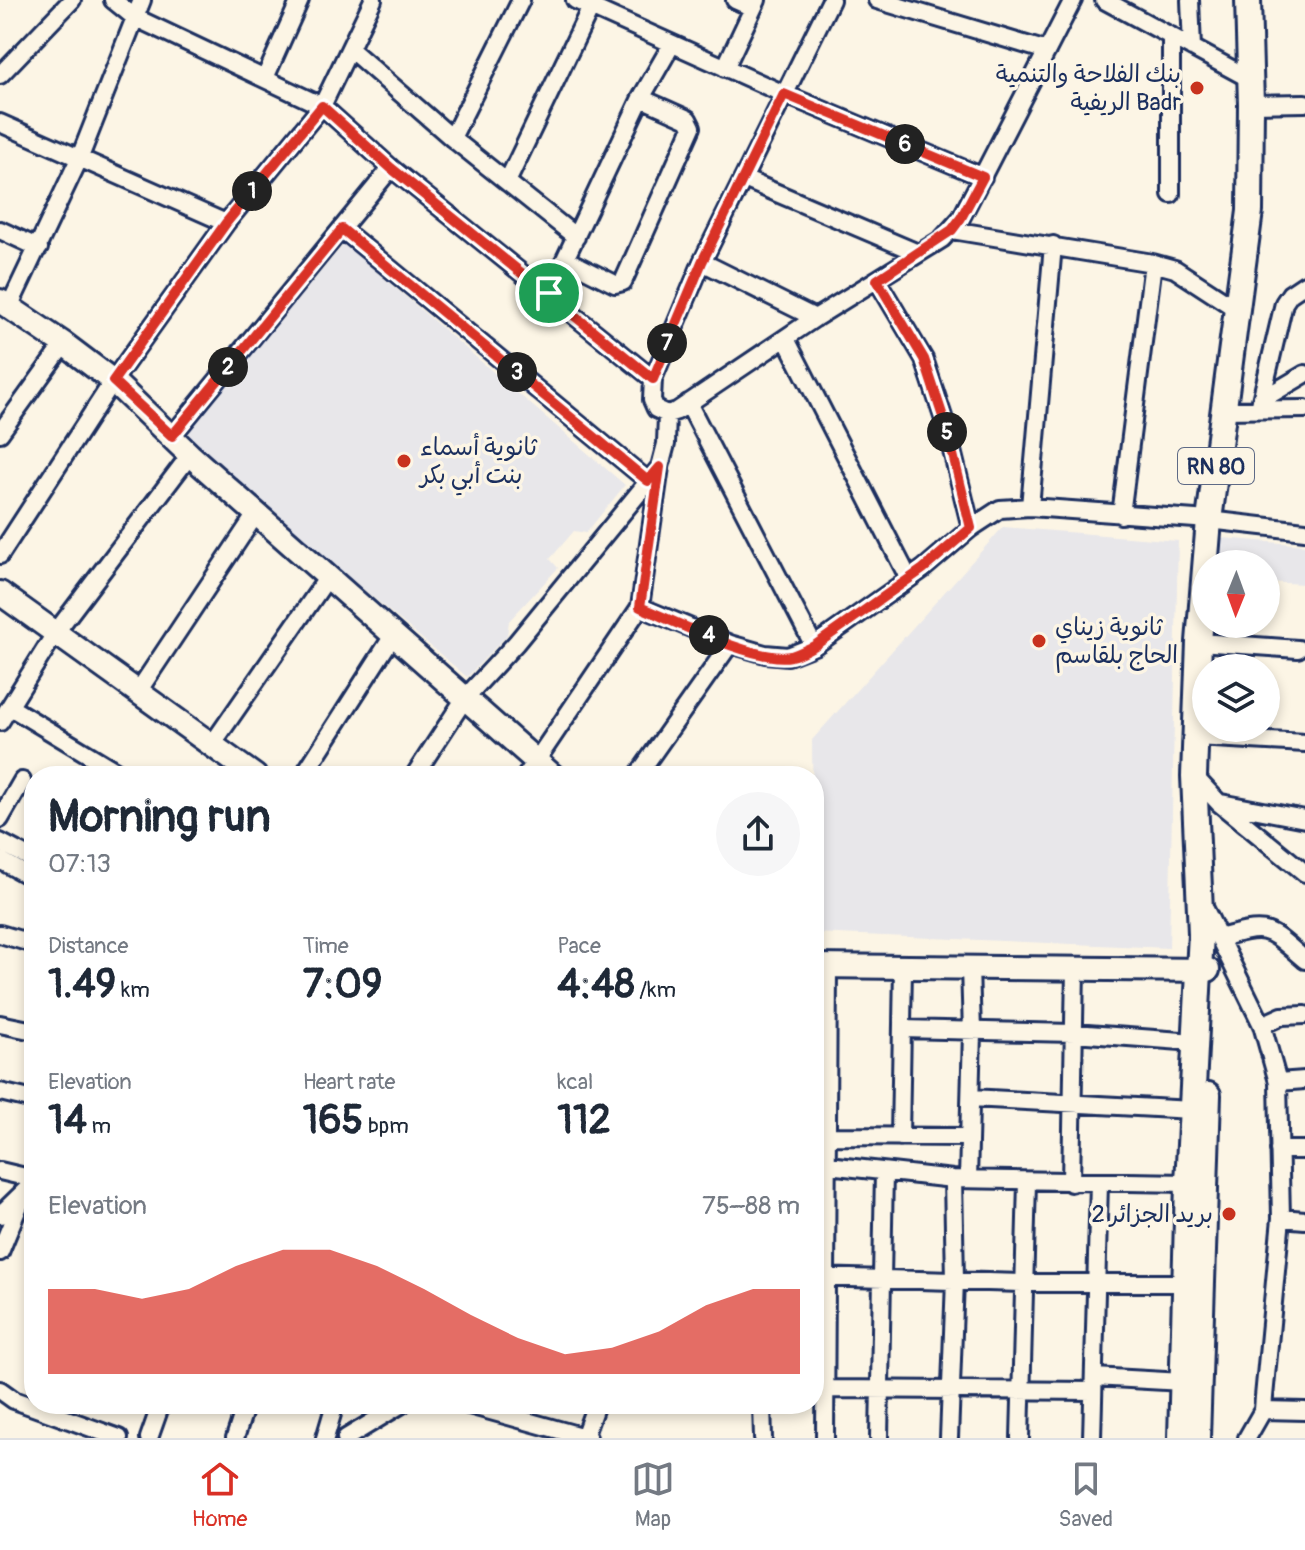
<!DOCTYPE html>
<html lang="en">
<head>
<meta charset="utf-8">
<style>
  :root { --surface:#fff; --page:#f6f6f7; --text:#1f2937; --muted:#747a83; --line:#e0e1e3; --accent:#d93025 }
  body { margin:0; font-family:Pangolin,"Playpen Sans Arabic",sans-serif; background:var(--page); color:var(--text); height:100vh; display:flex; flex-direction:column; font-size:30px; white-space:nowrap }
  * { box-sizing:border-box; margin:0 }
  p { font-size:26px; color:var(--muted) }
  .icon { flex:none; width:44px; height:44px; fill:none; stroke:currentColor; stroke-width:2; stroke-linecap:round; stroke-linejoin:round }
  .map { position:relative; flex:1; overflow:hidden }
  .drawer { position:absolute; left:24px; top:766px; width:800px; height:648px; display:flex; flex-direction:column; background:var(--surface); border-radius:32px; box-shadow:0 4px 12px #0003 }
  .drawer>* { flex:none }
  .needle { width:52px; rotate:181deg }
  .buttons { position:absolute; left:1192px; top:550px; display:grid; gap:16px }
  .buttons a { display:grid; place-items:center; width:88px; height:88px; border-radius:50%; background:var(--surface); box-shadow:0 4px 12px #0003; font-size:40px }
  .pin { position:absolute; display:grid; place-items:center; width:68px; height:68px; color:#fff; margin:-34px; border:4px solid #fff; border-radius:50%; box-shadow:0 2px 8px #0007 }
  .km { position:absolute; width:40px; height:40px; margin:-20px; border-radius:50%; background:#222; color:#fff; font-size:22px; line-height:40px; text-align:center }
  .round { display:grid; place-items:center; flex:none; width:84px; height:84px; border-radius:42px; background:var(--page) }
  .summary { display:flex; align-items:center; justify-content:space-between; height:136px; padding:0 24px }
  h1 { font-size:44px; font-weight:700; line-height:60px }
  .figures { display:grid; grid-template-columns:repeat(3,1fr); gap:12px; height:136px; padding:8px 24px }
  .figures div { display:grid; align-content:center }
  .figures b { font-size:40px; font-weight:700 }
  .figures small { font-size:22px; font-weight:400 }
  .figures p { font-size:22px }
  .chart { height:224px; padding:16px 24px }
  .chart p { display:flex; justify-content:space-between }
  .chart svg { width:100%; height:144px; margin-top:8px; fill:var(--accent); opacity:.7 }
  .tabs { display:flex; justify-content:space-around; align-items:center; height:112px; border-top:2px solid var(--line); background:var(--surface); font-size:22px; color:var(--muted) }
  .tabs a { display:grid; justify-items:center; gap:4px }
  .tabs .on { color:var(--accent) }
  .map>svg:first-child { display:block }
  .built { fill:#e8e7ea }
  .lines { fill:none; stroke-linecap:round; stroke-linejoin:round }
  .street-casing { stroke:#1b2f5e; stroke-width:22 }
  .secondary-casing { stroke:#1b2f5e; stroke-width:28 }
  .primary-casing { stroke:#1b2f5e; stroke-width:30 }
  .street { stroke:#fcf5e5; stroke-width:16 }
  .secondary { stroke:#fcf5e5; stroke-width:22 }
  .primary { stroke:#fcf5e5; stroke-width:24 }
  .route-casing { stroke:#fff; stroke-width:16 }
  .route { stroke:#d93025; stroke-width:10 }
  .poi-dot { fill:#c8321e; stroke:#fcf5e5; stroke-width:3 }
  .labels { text-anchor:middle; stroke-width:7; stroke-linejoin:round; paint-order:stroke }
  .shield { fill:#fcf5e5; stroke:#5e6a86; stroke-width:2 }
  .shield-label { font-size:22px; font-weight:bold; fill:#1b2f5e }
  .poi-label { font-size:24px; fill:#1b2f5e; stroke:#fcf5e5; text-anchor:end }
</style>
</head>
<body>
<div class="map">
<svg width="1305" height="1438" viewBox="0 0 1305 1438">
  <rect width="100%" height="100%" fill="#fcf5e5"/>
  <filter id="ink" filterUnits="userSpaceOnUse"><feTurbulence type="fractalNoise" baseFrequency=".0125" numOctaves="2"/><feDisplacementMap in="SourceGraphic" scale="16" xChannelSelector="R" yChannelSelector="G"/><feConvolveMatrix kernelMatrix="1 2 1 2 8 2 1 2 1" color-interpolation-filters="sRGB"/></filter>
  <g filter="url(#ink)">
    <path class="built" d="M344 244 625 485 586 533 574 531 550 559 558 568 509 621 507 635 467 677 183 436Z
      M1003 527 1178 541 1169 948 814 933 812 740Z
      M1212 537 1305 545V584L1266 582V564H1210Z"/>
    <g class="lines">
      <defs>
        <path id="street" d="M113 0 134 17 322 106 391 168 653 379
          M575 0 784 94 983 177
          M735 0 753 8
          M831 0 702 262 653 379 652 400 656 409 667 414 677 411 815 318 942 239 961 218 1073 0
          M877 0 1047 51
          M1104 0 1250 79
          M1190 0 1192 48
          M1171 36V194
          M350 49 452 138 576 237
          M725 68 757 0
          M0 75 72 0
          M265 78 300 0
          M1251 104 1305 103
          M0 123 226 223
          M452 138 521 0
          M744 179 918 253
          M507 182 591 7
          M342 229 648 481
          M0 230 39 248
          M952 230 1153 263 1121 515
          M565 259 615 284 623 282 692 127 688 119 641 98
          M702 262 815 318
          M1153 263 1175 269 1238 310
          M877 280 924 359 946 426 971 528
          M549 293 641 98 672 44
          M10 305 80 157 142 0
          M786 339 909 579
          M1261 400 1305 374
          M688 403 814 646
          M1259 409 1284 303 1290 294 1305 284
          M1222 410 1305 409
          M0 433 64 344
          M172 436 391 168
          M660 467 640 607 730 644 765 654 788 656 814 646 923 569 971 528 1000 509 1030 507 1209 520 1305 531
          M1030 507 1053 245
          M0 555 113 381 163 311 226 223 322 106 373 0
          M1199 642 1298 649
          M137 693 256 514
          M10 707 124 776
          M0 722 56 632 190 455
          M1196 737 1305 743
          M211 746 328 577
          M303 776 394 634
          M414 776 465 698 516 643 660 467 666 444 667 414
          M526 776 640 607
          M637 776 730 644
          M1194 776 1219 803 1305 873
          M1221 803 1305 819
          M0 819 22 781
          M0 842 34 860
          M0 860 34 879
          M1204 907 1262 1025 1278 1082 1281 1218 1264 1397 1263 1410 1247 1438
          M0 934 34 944
          M1219 938C1270 924 1266 927 1305 960
          M0 1024 34 1031
          M1262 1025 1282 1016 1305 1015
          M902 1029 1074 1033 1195 1042
          M1278 1082 1305 1080
          M0 1092 34 1100
          M971 1098 1192 1110
          M829 1136 968 1137
          M900 1137 903 968
          M1279 1150H1305
          M828 1165 953 1179 1188 1183
          M0 1171 34 1179
          M968 1179 972 1032 970 967
          M1071 1183 1075 969
          M0 1215 34 1182
          M1281 1218 1305 1220
          M0 1252 25 1191
          M816 1277 1022 1283H1187
          M1094 1377 1183 1382
          M814 1381 827 1389 1093 1391
          M0 1390 14 1400 119 1438
          M465 1404 588 1438
          M762 1404 763 1438
          M1263 1410 1305 1411
          M584 1437 596 1404
          M149 1438 161 1404
          M235 1438 246 1404
          M325 1438 335 1404
          M346 1438 402 1404
          M825 1438 828 966
          M879 1438 884 1172
          M949 1438 955 1280 953 1179
          M1020 1438 1027 1182
          M1092 1438 1099 1183"/>
        <path id="secondary" d="M0 301 64 344 113 381 190 455 553 776
          M0 593 255 776
          M814 966 1208 970"/>
        <path id="primary" d="M1181 1438 1188 1183 1201 933 1194 776 1199 642 1209 520 1250 211 1251 104 1248 0
          M1197 1438 1208 1095"/>
      </defs>
      <use href="#street" class="street-casing"/>
      <use href="#secondary" class="secondary-casing"/>
      <use href="#primary" class="primary-casing"/>
      <use href="#street" class="street"/>
      <use href="#secondary" class="secondary"/>
      <use href="#primary" class="primary"/>
    </g>
  </g>
  <g class="lines" filter="url(#ink)">
    <defs>
      <path id="route" d="M784 94 983 177 961 218 952 230 877 280 924 359 946 426 971 528 923 569 814 646C807 649 799 654 791 656 756 663 674 621 640 607L660 467 648 481 342 229 172 436 113 381 226 223 322 106 391 168 653 379 702 262Z"/>
    </defs>
    <use href="#route" class="route-casing"/>
    <use href="#route" class="route"/>
  </g>
  <g class="poi-dot">
    <circle cx="1197" cy="88" r="8"/>
    <circle cx="404" cy="461" r="8"/>
    <circle cx="1039" cy="641" r="8"/>
    <circle cx="1229" cy="1214" r="8"/>
  </g>
  <g class="labels">
    <rect class="shield" x="1178" y="448" width="76" height="36" rx="6"/>
    <g class="shield-label">
      <text x="1216" y="474">RN 80</text>
    </g>
    <g class="poi-label">
      <text x="1181" y="82">بنك الفلاحة والتنمية<tspan x="1181" dy="28">الريفية Badr</tspan></text>
      <text x="420" y="455" text-anchor="start">ثانوية أسماء<tspan x="420" dy="28">بنت أبي بكر</tspan></text>
      <text x="1055" y="635" text-anchor="start">ثانوية زيناي<tspan x="1055" dy="28">الحاج بلقاسم</tspan></text>
      <text x="1213" y="1222">بريد الجزائر 2</text>
    </g>
  </g>
</svg>
<div class="buttons">
<a><svg class="needle" viewBox="-14 -14 28 28"><path d="M0-13l5 13h-10z" fill="#e53935"/><path d="M0 13l5-13h-10z" fill="#747a83"/></svg></a>
<a><svg class="icon" aria-label="layers" viewBox="0 0 24 24"><path d="M12 4l9 5-9 5-9-5zM3 14l9 5 9-5"/></svg></a>
</div>
<div class="pin" style="left:549px;top:293px;background:#1e9e55"><svg class="icon" aria-label="arrive" viewBox="0 0 24 24"><path d="M6 21V4h12l-3 4 3 4H6"/></svg></div>
<b class="km" style="left:252px;top:191px">1</b>
<b class="km" style="left:228px;top:367px">2</b>
<b class="km" style="left:517px;top:372px">3</b>
<b class="km" style="left:709px;top:635px">4</b>
<b class="km" style="left:947px;top:432px">5</b>
<b class="km" style="left:905px;top:144px">6</b>
<b class="km" style="left:667px;top:343px">7</b>
<section class="drawer">
<div class="summary"><div><h1>Morning run</h1><p>07:13</p></div><a class="round"><svg class="icon" aria-label="share" viewBox="0 0 24 24"><path d="M12 15V3M7 8l5-5 5 5M5 13v7h14v-7"/></svg></a></div>
<div class="figures">
<div><p>Distance</p><b>1.49<small> km</small></b></div>
<div><p>Time</p><b>7:09</b></div>
<div><p>Pace</p><b>4:48<small> /km</small></b></div>
</div>
<div class="figures">
<div><p>Elevation</p><b>14<small> m</small></b></div>
<div><p>Heart rate</p><b>165<small> bpm</small></b></div>
<div><p>kcal</p><b>112</b></div>
</div>
<div class="chart"><p><span>Elevation</span>75–88 m</p>
<svg viewBox="0 0 160 44" preserveAspectRatio="none"><path d="M0 44V18L10 18L20 21L30 18L40 11L50 6L60 6L70 11L80 18L90 26L100 33L110 38L120 36L130 31L140 23L150 18L160 18V44z"/></svg>
</div>
</section>
</div>
<nav class="tabs">
<a class="on"><svg class="icon" aria-label="home" viewBox="0 0 24 24"><path d="M3 11l9-7 9 7M6 9v11h12V9"/></svg>Home</a>
<a><svg class="icon" aria-label="map" viewBox="0 0 24 24"><path d="M3 6l6-2 6 2 6-2v14l-6 2-6-2-6 2zM9 4v14M15 6v14"/></svg>Map</a>
<a><svg class="icon" aria-label="saved" viewBox="0 0 24 24"><path d="M7 4h10v16l-5-4-5 4z"/></svg>Saved</a>
</nav>
</body>
</html>
